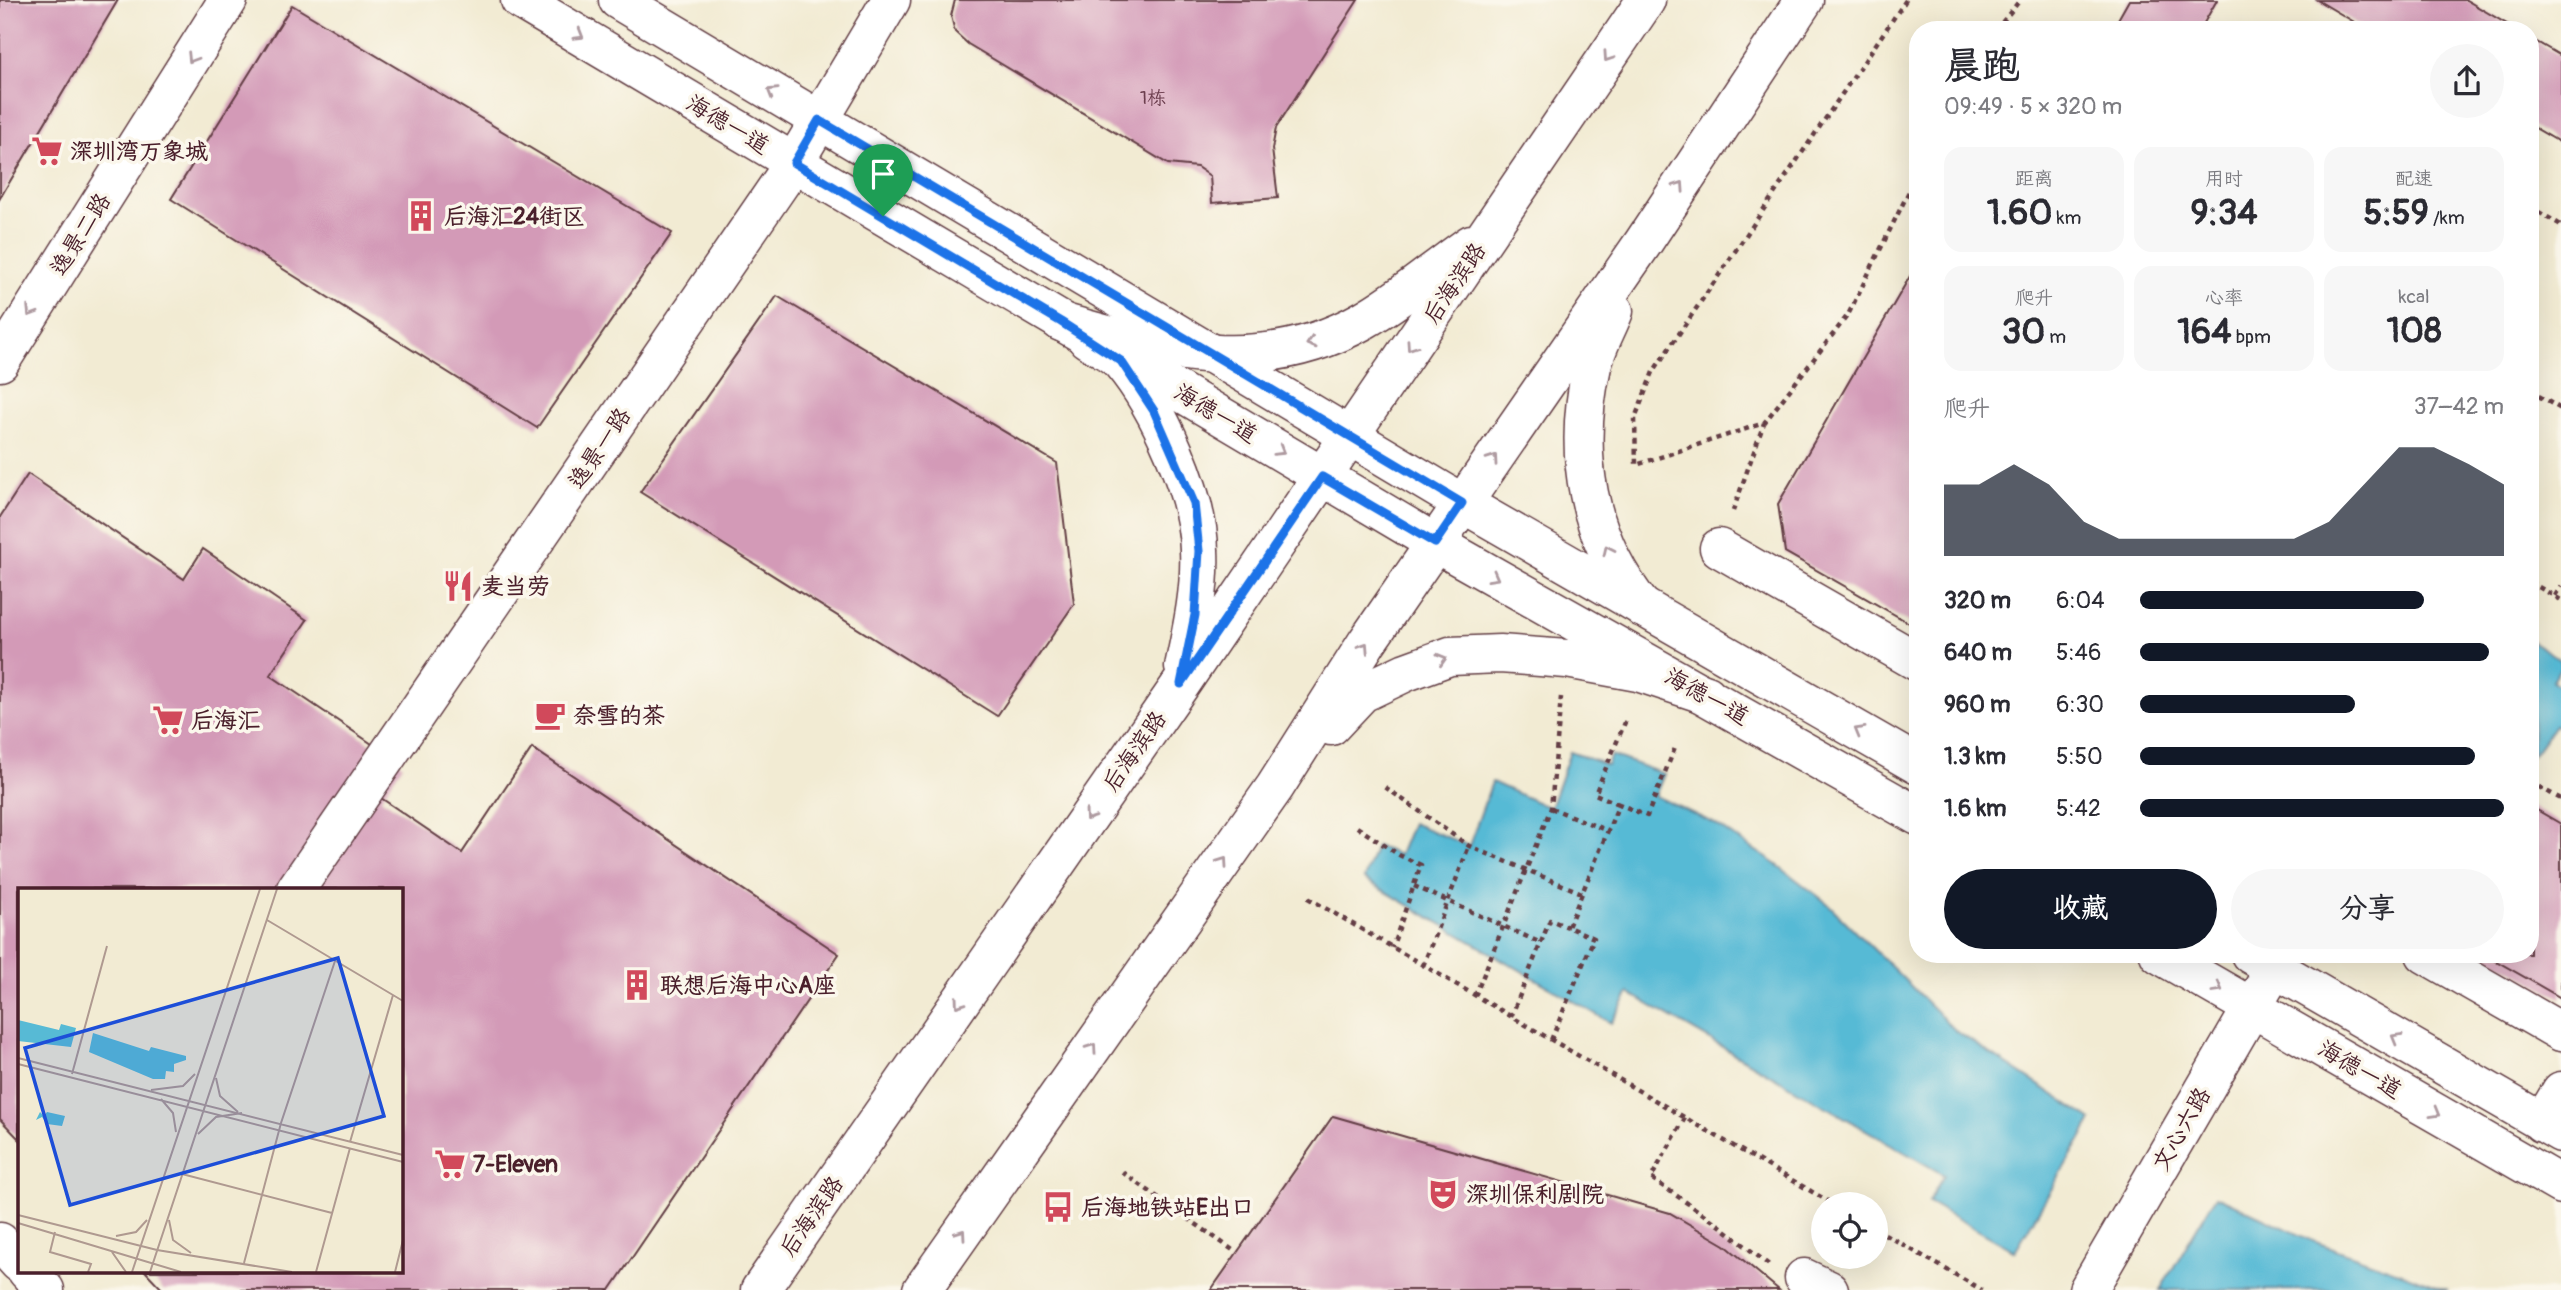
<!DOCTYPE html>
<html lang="zh">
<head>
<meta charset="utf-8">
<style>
  :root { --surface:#fff; --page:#f7f7f7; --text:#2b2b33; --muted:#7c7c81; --accent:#111827 }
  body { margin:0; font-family:Pangolin,"LXGW WenKai TC",sans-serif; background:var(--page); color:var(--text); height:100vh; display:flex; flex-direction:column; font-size:26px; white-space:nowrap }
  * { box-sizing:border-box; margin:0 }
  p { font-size:23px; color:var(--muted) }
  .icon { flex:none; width:38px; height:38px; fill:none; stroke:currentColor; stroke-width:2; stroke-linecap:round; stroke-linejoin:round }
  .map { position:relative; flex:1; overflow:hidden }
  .sheet { position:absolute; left:1909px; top:21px; width:630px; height:942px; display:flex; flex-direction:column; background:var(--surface); border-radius:28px; box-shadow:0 7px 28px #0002 }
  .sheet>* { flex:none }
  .buttons { position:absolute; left:1811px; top:1192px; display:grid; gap:14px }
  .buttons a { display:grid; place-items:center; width:77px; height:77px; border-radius:50%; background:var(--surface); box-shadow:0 7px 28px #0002; font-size:35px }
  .pin { position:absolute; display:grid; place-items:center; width:60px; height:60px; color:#fff; margin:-72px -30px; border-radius:50% 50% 50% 0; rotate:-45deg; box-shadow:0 0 7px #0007 }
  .pin .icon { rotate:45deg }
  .round { display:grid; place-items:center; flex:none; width:74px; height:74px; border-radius:37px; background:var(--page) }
  .headline { display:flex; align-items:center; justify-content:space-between; height:119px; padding:0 35px }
  h1 { font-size:38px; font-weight:800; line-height:52px }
  .stats { display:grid; grid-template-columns:repeat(3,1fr); gap:10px; height:119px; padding:7px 35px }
  .stats div { display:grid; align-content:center; border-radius:18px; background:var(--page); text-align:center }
  .stats b { font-size:35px; font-weight:800 }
  .stats small { font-size:19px; font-weight:400 }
  .stats p { font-size:19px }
  .chart { height:196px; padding:14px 35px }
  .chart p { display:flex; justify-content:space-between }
  .chart svg { width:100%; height:126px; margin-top:7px; fill:var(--accent); opacity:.7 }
  .action { display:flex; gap:14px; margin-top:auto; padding:14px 35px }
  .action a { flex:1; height:80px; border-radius:42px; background:var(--accent); color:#fff; font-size:28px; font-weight:800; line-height:80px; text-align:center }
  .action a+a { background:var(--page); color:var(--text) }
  ul { padding:0 35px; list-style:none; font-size:23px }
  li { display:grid; grid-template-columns:112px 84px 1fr; align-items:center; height:52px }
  li i { height:18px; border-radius:9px; background:var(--accent) }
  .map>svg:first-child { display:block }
  .water { fill:#57bad5; stroke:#506c80; stroke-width:2 }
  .building { fill:#d39ab7 }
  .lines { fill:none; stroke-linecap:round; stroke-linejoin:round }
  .minor-casing { stroke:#633e44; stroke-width:41 }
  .major-casing { stroke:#633e44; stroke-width:41 }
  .path { stroke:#633e44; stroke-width:4.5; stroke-dasharray:5 5; stroke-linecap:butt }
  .minor { stroke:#fff; stroke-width:38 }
  .major { stroke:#fff; stroke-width:38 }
  .oneway { stroke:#ae9aa0 }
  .route-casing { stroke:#fff; stroke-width:14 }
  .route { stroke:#1a73e8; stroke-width:9 }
  .labels { text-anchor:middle; stroke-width:7; stroke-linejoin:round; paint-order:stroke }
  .number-label { font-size:19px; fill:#6c3e4e }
  .street-label { font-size:23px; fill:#4a1f2b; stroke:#fbf7ec }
  .poi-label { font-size:23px; font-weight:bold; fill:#4a1f2b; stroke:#fbf7ec; text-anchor:start }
  .inset-road { fill:none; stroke:#af9990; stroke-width:2 }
  .view { fill:#1d4ed8; fill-opacity:0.15; stroke:#1d4ed8; stroke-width:3.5 }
  .inset-edge { fill:none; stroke:#4a1f2b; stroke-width:3.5 }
</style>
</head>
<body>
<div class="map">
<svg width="2561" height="1290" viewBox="0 0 2561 1290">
  <rect width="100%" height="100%" fill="#fbf7ec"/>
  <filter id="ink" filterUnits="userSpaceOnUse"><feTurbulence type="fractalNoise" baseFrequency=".0143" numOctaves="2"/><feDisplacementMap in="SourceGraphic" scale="14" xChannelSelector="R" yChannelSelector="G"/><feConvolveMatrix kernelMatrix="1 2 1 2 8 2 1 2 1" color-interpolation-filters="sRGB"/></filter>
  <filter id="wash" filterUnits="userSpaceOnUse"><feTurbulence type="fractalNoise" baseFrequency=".00686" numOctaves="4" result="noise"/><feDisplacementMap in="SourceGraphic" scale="28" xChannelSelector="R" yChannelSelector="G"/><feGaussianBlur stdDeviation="1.57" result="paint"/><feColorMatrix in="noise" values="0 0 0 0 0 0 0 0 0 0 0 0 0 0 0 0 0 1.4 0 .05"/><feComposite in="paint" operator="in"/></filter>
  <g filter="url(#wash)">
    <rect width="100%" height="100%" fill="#f2ebd3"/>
    <path class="water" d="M2531 641 2561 660V667L2552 681 2561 688V727L2555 725 2533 756Z
      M1570 752 1607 765 1611 755 1664 774 1655 796 1713 823 1776 864 1827 903 1956 1031 2092 1120 2015 1251 1928 1202 1944 1175 1629 993 1611 1023 1364 879 1376 846 1399 855 1412 823 1469 846 1492 782 1550 808Z
      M2216 1196 2313 1241 2448 1290H2160Z"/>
    <g id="blocks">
      <path class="building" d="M0 0H118L0 198Z
        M1358 0 1276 128 1272 149 1278 198 1212 203 1210 176 1197 167 1168 164 968 44 955 32 951 16 955 0Z
        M2129 0H2217L2200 30H2112Z
        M2317 0H2466L2517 30H2368Z
        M292 5 672 233 537 428 171 199Z
        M2530 38 2561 56V143L2530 125Z
        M1913 271H1918V628L1785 552 1778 504Z
        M777 296 1057 463 1074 604 997 716 640 492Z
        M28 474 184 579 203 549 307 620 270 675 403 765 381 798 462 853 532 748 839 954 610 1290H163L145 1271H401V889H19V1139L0 1119V517Z
        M2530 806 2561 824V998L2484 954H2530Z
        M1333 1116 1670 1213 1725 1245 1779 1290H1211Z"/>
    </g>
  </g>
  <g filter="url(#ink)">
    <use href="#blocks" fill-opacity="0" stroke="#633e44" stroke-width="2"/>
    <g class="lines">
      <defs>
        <path id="minor" d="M520 0 1435 543 1918 816
          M618 0 1462 503 1918 765
          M0 362 228 0
          M1719 548 1918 662
          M296 889 794 163 891 0
          M2159 954 2561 1185
          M2250 954 2561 1133
          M2425 954 2561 1032
          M2542 1123 2561 1091
          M0 1242 19 1263
          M27 1271 45 1290
          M1804 1278 1829 1290
          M2088 1290 2275 968"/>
        <path id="major" d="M1614 311C1607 329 1596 348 1592 366 1572 454 1587 538 1643 608
          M1061 322C1164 352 1262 377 1362 321 1400 300 1435 269 1471 244
          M1087 339C1098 346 1113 353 1122 363 1158 406 1198 494 1199 550 1201 589 1192 629 1184 667
          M1331 726 1362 693 1406 672 1450 656 1500 654 1567 659 1638 672 1707 695
          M760 1290 1181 684 1646 0
          M922 1290 1275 787 1367 642 1643 243 1804 0"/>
      </defs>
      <use href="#minor" class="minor-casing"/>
      <use href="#major" class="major-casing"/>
      <path class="path" d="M1906 0 1653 372 1635 418 1636 465 1764 423 1848 315 1918 173
        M1996 30 2020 0
        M2530 207 2561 225
        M2530 391 2561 409
        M1733 511 1764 423
        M2530 582 2561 600
        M2555 596 2561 586
        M2530 782 2561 799
        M1385 787 1469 846 1582 893
        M1619 804 1595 794 1626 720
        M1551 808 1608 831
        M1357 827 1399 855 1421 865 1392 948
        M1414 886 1541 943
        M1308 898 1833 1204
        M1423 966 1469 846
        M1475 996 1551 808 1561 697
        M1511 1017 1550 920 1568 927
        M1551 1040 1594 938 1568 927 1619 804 1647 816 1675 748
        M1685 1118 1651 1178 1719 1225 1769 1265
        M1122 1172 1237 1253
        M1876 1229 1982 1290"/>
      <use href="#minor" class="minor"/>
      <use href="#major" class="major"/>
    </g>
    <defs><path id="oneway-chevron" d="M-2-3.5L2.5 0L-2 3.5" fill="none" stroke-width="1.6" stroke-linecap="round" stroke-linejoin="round" transform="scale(1.75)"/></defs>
    <g class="oneway">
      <use href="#oneway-chevron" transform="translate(579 35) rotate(31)"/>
      <use href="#oneway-chevron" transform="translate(1608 57) rotate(124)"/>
      <use href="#oneway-chevron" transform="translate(192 58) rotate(122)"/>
      <use href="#oneway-chevron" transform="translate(772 92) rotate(-149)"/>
      <use href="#oneway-chevron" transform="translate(1680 186) rotate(-56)"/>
      <use href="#oneway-chevron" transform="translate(31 312) rotate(122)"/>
      <use href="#oneway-chevron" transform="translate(1311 343) rotate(163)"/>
      <use href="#oneway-chevron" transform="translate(1411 346) rotate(124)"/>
      <use href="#oneway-chevron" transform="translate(1280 451) rotate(31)"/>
      <use href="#oneway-chevron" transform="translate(1493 459) rotate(-55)"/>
      <use href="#oneway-chevron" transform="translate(1608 550) rotate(-115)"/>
      <use href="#oneway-chevron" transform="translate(1494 577) rotate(29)"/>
      <use href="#oneway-chevron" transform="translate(1364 647) rotate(-57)"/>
      <use href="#oneway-chevron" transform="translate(1442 659) rotate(-17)"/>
      <use href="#oneway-chevron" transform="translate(1859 731) rotate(-150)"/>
      <use href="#oneway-chevron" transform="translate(1089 816) rotate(125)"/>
      <use href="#oneway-chevron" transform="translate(1223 862) rotate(-55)"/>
      <use href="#oneway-chevron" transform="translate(2218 988) rotate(30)"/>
      <use href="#oneway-chevron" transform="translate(959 1003) rotate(125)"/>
      <use href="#oneway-chevron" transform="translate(2396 1038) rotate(-150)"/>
      <use href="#oneway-chevron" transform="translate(1092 1048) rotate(-55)"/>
      <use href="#oneway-chevron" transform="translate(2436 1113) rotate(30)"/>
      <use href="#oneway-chevron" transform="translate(961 1234) rotate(-55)"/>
    </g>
  </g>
  <g class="lines" filter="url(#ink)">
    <defs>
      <path id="route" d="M819 120 1462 503 1435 543 1322 477 1181 684 1195 615 1199 551 1194 503 1154 411 1121 361 1061 322 794 163Z"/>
    </defs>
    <use href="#route" class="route-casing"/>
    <use href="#route" class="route"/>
  </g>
  <defs>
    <symbol id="supermarket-bare" viewBox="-9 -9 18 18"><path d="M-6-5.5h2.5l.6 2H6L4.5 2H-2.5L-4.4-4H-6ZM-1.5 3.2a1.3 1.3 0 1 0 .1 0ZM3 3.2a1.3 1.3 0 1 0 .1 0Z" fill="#d1495b" stroke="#fbf7ec" stroke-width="2.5" paint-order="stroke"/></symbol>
    <symbol id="building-bare" viewBox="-9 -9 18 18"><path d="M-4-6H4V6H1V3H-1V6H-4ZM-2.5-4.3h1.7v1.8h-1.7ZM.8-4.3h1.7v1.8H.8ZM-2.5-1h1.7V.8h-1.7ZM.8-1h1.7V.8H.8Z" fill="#d1495b" stroke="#fbf7ec" stroke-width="2.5" paint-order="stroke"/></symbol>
    <symbol id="restaurant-bare" viewBox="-9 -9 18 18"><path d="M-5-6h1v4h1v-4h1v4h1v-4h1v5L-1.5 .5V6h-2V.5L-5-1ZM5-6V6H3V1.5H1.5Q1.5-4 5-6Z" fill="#d1495b" stroke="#fbf7ec" stroke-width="2.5" paint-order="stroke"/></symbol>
    <symbol id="cafe-bare" viewBox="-9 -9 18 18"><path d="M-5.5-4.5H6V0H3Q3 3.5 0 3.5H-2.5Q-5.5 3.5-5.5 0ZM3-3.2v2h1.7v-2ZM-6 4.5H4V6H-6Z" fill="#d1495b" stroke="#fbf7ec" stroke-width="2.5" paint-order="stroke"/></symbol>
    <symbol id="theatre-bare" viewBox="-9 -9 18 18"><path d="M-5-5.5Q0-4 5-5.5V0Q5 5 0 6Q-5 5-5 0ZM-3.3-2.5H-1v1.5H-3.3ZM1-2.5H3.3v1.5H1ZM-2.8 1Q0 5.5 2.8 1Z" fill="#d1495b" stroke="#fbf7ec" stroke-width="2.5" paint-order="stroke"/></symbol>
    <symbol id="bus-bare" viewBox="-9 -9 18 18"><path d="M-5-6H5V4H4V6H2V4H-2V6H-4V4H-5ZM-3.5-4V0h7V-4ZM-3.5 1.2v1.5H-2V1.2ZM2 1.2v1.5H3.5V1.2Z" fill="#d1495b" stroke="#fbf7ec" stroke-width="2.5" paint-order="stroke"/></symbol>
  </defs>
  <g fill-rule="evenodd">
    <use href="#supermarket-bare" x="25" y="129" width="44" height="44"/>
    <use href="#building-bare" x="399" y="194" width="44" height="44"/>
    <use href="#restaurant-bare" x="436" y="564" width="44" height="44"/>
    <use href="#cafe-bare" x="528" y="693" width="44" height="44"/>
    <use href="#supermarket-bare" x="146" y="698" width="44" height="44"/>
    <use href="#building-bare" x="615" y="963" width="44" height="44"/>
    <use href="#supermarket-bare" x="428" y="1142" width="44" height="44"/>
    <use href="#theatre-bare" x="1421" y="1172" width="44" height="44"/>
    <use href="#bus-bare" x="1036" y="1185" width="44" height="44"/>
  </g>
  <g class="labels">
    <g class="number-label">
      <text x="1153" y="104">1栋</text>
    </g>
    <g class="street-label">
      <text transform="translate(728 124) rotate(31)" y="8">海德一道</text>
      <text transform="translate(80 234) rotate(-58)" y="8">逸景二路</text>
      <text transform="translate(1454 283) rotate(-56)" y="8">后海滨路</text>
      <text transform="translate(1216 413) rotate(31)" y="8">海德一道</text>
      <text transform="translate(599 448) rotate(-56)" y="8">逸景一路</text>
      <text transform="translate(1707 696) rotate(29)" y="8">海德一道</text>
      <text transform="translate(1134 751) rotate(-55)" y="8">后海滨路</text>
      <text transform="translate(2360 1069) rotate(30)" y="8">海德一道</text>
      <text transform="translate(2181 1129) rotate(-60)" y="8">文心六路</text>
      <text transform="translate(811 1216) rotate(-55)" y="8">后海滨路</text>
    </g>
    <g class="poi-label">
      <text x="70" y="159">深圳湾万象城</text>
      <text x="444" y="224">后海汇24街区</text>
      <text x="481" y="594">麦当劳</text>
      <text x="573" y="723">奈雪的茶</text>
      <text x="191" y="728">后海汇</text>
      <text x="660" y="993">联想后海中心A座</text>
      <text x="473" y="1172">7-Eleven</text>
      <text x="1466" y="1202">深圳保利剧院</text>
      <text x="1081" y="1215">后海地铁站E出口</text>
    </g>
  </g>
  <g transform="translate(18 888)">
    <rect width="385" height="385" fill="#f2ebd3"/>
    <path d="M0 132 41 142 43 136 58 140 53 159 0 153ZM75 145 131 163 133 159 168 168V172L156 176V184L148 183 147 191H135L71 164ZM22 224 26 228 29 224 47 228 44 238 29 236 24 229 18 232Z" fill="#57bad5"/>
    <path class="inset-road" d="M249 32 385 113M0 170 385 267M0 176 385 274M54 186 89 58M198 190 202 208 220 224M133 202 165 198 177 186M143 211 155 225 158 244M180 246 198 229 224 225M332 254 375 107M164 286 314 325M0 327 139 362 274 384M151 332 155 352 173 365M0 335 163 384M37 344 32 364 73 376 70 384M98 348 118 344 129 332M94 364 108 384M226 375 263 235 317 73M114 384 242 1M132 384 259 1M298 384 332 260M377 384 385 352"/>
    <path class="view" d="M320 70 366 228 52 317 7 160Z"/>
    <rect width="385" height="385" class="inset-edge"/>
  </g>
</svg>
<div class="buttons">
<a><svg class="icon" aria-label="locate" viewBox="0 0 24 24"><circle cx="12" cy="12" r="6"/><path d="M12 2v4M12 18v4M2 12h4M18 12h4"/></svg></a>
</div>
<div class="pin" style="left:883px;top:216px;background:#1e9e55"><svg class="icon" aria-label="arrive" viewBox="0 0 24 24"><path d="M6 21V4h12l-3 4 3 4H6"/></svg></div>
<section class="sheet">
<div class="headline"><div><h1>晨跑</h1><p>09:49 · 5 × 320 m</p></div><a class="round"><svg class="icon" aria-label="share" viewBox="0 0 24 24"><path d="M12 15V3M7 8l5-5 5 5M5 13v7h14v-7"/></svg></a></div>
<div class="stats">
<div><p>距离</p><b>1.60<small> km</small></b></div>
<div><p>用时</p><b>9:34</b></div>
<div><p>配速</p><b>5:59<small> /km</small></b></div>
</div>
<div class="stats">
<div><p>爬升</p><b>30<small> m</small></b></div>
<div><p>心率</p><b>164<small> bpm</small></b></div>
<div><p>kcal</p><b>108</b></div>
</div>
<div class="chart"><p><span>爬升</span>37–42 m</p>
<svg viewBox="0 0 160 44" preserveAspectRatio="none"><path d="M0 44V19L10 19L20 12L30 19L40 32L50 38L60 38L70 38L80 38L90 38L100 38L110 32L120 19L130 6L140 6L150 12L160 19V44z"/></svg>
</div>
<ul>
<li><b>320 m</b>6:04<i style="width:78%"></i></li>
<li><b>640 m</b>5:46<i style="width:96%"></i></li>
<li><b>960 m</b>6:30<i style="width:59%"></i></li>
<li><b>1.3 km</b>5:50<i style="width:92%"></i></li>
<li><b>1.6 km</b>5:42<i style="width:100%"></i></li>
</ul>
<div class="action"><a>收藏</a><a>分享</a></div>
</section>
</div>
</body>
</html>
